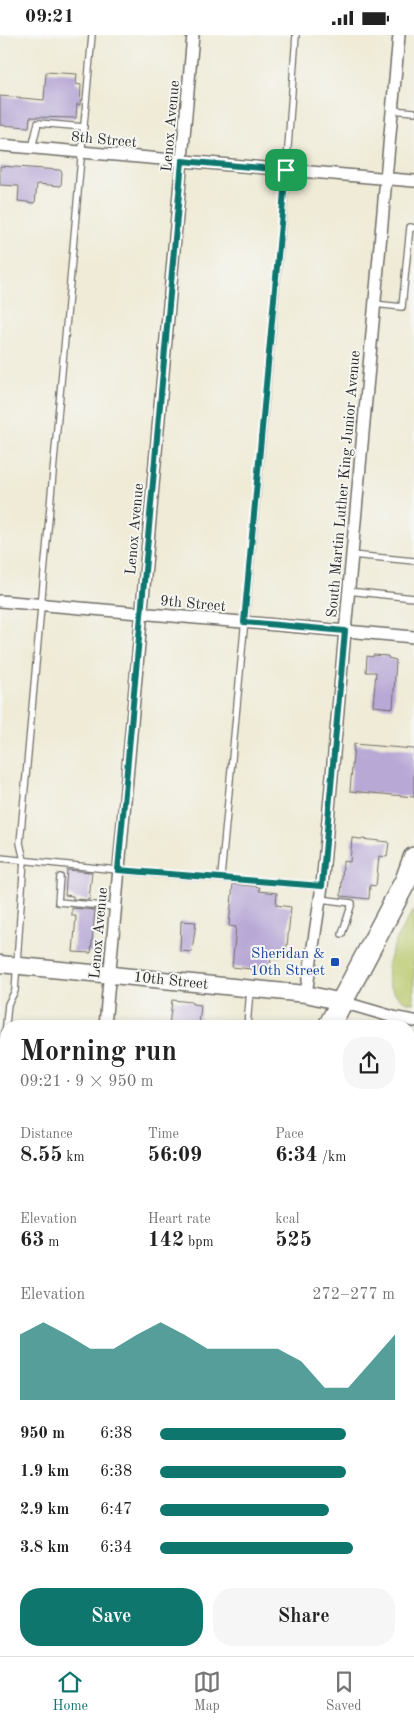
<!DOCTYPE html>
<html lang="en">
<head>
<meta charset="utf-8">
<style>
  :root { --surface:#fff; --page:#f6f6f6; --text:#222; --muted:#767676; --line:#e0e0e0; --accent:#0f766e }
  body { margin:0; font-family:"Old Standard TT",serif; background:var(--page); color:var(--text); height:100vh; display:flex; flex-direction:column; font-size:19px; white-space:nowrap }
  * { box-sizing:border-box; margin:0 }
  p { font-size:16px; color:var(--muted) }
  .icon { flex:none; width:28px; height:28px; fill:none; stroke:currentColor; stroke-width:2; stroke-linecap:round; stroke-linejoin:round }
  .map { position:relative; flex:1; overflow:hidden }
  .sheet { position:absolute; left:0px; top:985px; width:415px; height:636px; display:flex; flex-direction:column; background:var(--surface); border-radius:20px 20px 0 0; box-shadow:0 2px 8px #0003 }
  .sheet>* { flex:none }
  .pin { position:absolute; display:grid; place-items:center; width:42px; height:42px; color:#fff; margin:-21px; border-radius:10px; box-shadow:0 2px 8px #0006 }
  .round { display:grid; place-items:center; flex:none; width:52px; height:52px; border-radius:20px; background:var(--page) }
  .head { display:flex; align-items:center; justify-content:space-between; height:85px; padding:0 20px }
  h1 { font-size:28px; font-weight:800; line-height:38px }
  .metrics { display:grid; grid-template-columns:repeat(3,1fr); gap:8px; height:85px; padding:5px 20px }
  .metrics div { display:grid; align-content:center }
  .metrics b { font-size:21px; font-weight:800 }
  .metrics small { font-size:14px; font-weight:400 }
  .metrics p { font-size:14px }
  .chart { height:140px; padding:10px 20px }
  .chart p { display:flex; justify-content:space-between }
  .chart svg { width:100%; height:90px; margin-top:5px; fill:var(--accent); opacity:.7 }
  .action { display:flex; gap:10px; margin-top:auto; padding:10px 20px }
  .action a { flex:1; height:58px; border-radius:20px; background:var(--accent); color:#fff; font-size:20px; font-weight:800; line-height:58px; text-align:center }
  .action a+a { background:var(--page); color:var(--text) }
  ul { padding:0 20px; list-style:none; font-size:16px }
  li { display:grid; grid-template-columns:80px 60px 1fr; align-items:center; height:38px }
  li i { height:12px; border-radius:6px; background:var(--accent) }
  .status { display:flex; justify-content:space-between; align-items:center; height:35px; padding:0 25px; background:var(--surface); direction:ltr }
  .status svg { height:14px; fill:currentColor }
  .dock { display:flex; justify-content:space-around; align-items:center; height:70px; border-top:1px solid var(--line); background:var(--surface); font-size:14px; color:var(--muted) }
  .dock a { display:grid; justify-items:center; gap:2px }
  .dock .selected { color:var(--accent) }
  .map>svg:first-child { display:block }
  .green { fill:#b7c668; stroke:#71784a }
  .building { fill:#b8a8d6 }
  .lines { fill:none; stroke-linecap:round; stroke-linejoin:round }
  .lane-casing { stroke:#706e67; stroke-width:8 }
  .street-casing { stroke:#706e67; stroke-width:14 }
  .secondary-casing { stroke:#706e67; stroke-width:19 }
  .highway-casing { stroke:#706e67; stroke-width:24 }
  .lane { stroke:#fff; stroke-width:5.5 }
  .street { stroke:#fff; stroke-width:11 }
  .secondary { stroke:#fff; stroke-width:16 }
  .highway { stroke:#fff; stroke-width:21 }
  .route-casing { stroke:#fff; stroke-width:10 }
  .route { stroke:#0f766e; stroke-width:6 }
  .transit-dot { fill:#1a4fb4; stroke:#f6f6f2; stroke-width:2 }
  .labels { text-anchor:middle; stroke-width:4; stroke-linejoin:round; paint-order:stroke }
  .street-label { font-size:15px; fill:#2b2b2b; stroke:#f6f6f2 }
  .transit-label { font-size:15px; fill:#164399; stroke:#f6f6f2; text-anchor:end }
</style>
</head>
<body>
<div class="status"><b>09:21</b><svg viewBox="0 0 49 12"><path d="M0 12V9h3v3zM5 12V6h3v6zM10 12V3h3v9zM15 12V0h3v12zM26 1h20v11H26zM47 4h2v5h-2z"/></svg></div>
<div class="map">
<svg width="414" height="1621" viewBox="0 0 414 1621">
  <rect width="100%" height="100%" fill="#f6f6f2"/>
  <filter id="ink" filterUnits="userSpaceOnUse"><feTurbulence type="fractalNoise" baseFrequency=".02" numOctaves="2"/><feDisplacementMap in="SourceGraphic" scale="10" xChannelSelector="R" yChannelSelector="G"/><feConvolveMatrix kernelMatrix="1 2 1 2 8 2 1 2 1" color-interpolation-filters="sRGB"/></filter>
  <filter id="wash" filterUnits="userSpaceOnUse"><feTurbulence type="fractalNoise" baseFrequency=".0096" numOctaves="4" result="noise"/><feDisplacementMap in="SourceGraphic" scale="20" xChannelSelector="R" yChannelSelector="G"/><feGaussianBlur stdDeviation="1.12" result="paint"/><feColorMatrix in="noise" values="0 0 0 0 0 0 0 0 0 0 0 0 0 0 0 0 0 1.4 0 .05"/><feComposite in="paint" operator="in"/></filter>
  <g filter="url(#wash)">
    <rect width="100%" height="100%" fill="#efebd7"/>
    <path class="green" d="M414 875V968C406 967 403 966 397 960 373 938 400 896 414 875Z"/>
    <g id="blocks">
      <path class="building" d="M46 37 77 39 76 49 81 50 80 70 77 69 76 83 30 82 29 92 0 90V61L44 65Z
        M0 131 60 135 62 137 61 151 37 149 35 168 18 166 19 151 0 150Z
        M373 620 388 621V623L396 625 393 673 373 671 376 637H366L367 621 373 622Z
        M354 709 414 714V762L350 756Z
        M352 803 389 807 387 822 379 821 376 851 370 850 369 864 341 861 343 826 350 827Z
        M67 835 92 837 89 865 73 864V861L65 860Z
        M233 849 260 852 259 856 277 858 276 870 291 872 287 911 280 922 271 921 270 936 232 932 236 892 229 891Z
        M72 873 95 875 91 918 73 917 76 881H72Z
        M181 886 196 887 192 917 180 916Z
        M172 965 192 967V969L201 970 199 991H169Z"/>
    </g>
  </g>
  <g filter="url(#ink)">
    <use href="#blocks" fill-opacity="0" stroke="#706e67" stroke-width="1"/>
    <g class="lines">
      <defs>
        <path id="lane" d="M392 75 414 77
          M32 113 38 88 84 92
          M374 269 402 272 410 192 414 193
          M352 520 414 526
          M348 556 414 563
          M0 823 137 837 322 851
          M60 842 58 867 115 872
          M221 842 285 154 296 0
          M320 864 352 868 342 899
          M247 991 250 955
          M3 1021 8 969 15 956 24 825 20 808 92 0
          M0 1034 6 1035
          M409 1055 414 1045
          M409 1132 414 1122
          M409 1195 414 1196
          M409 1228 414 1229
          M0 1429 4 1423 6 1424
          M409 1454 414 1448
          M0 1463 6 1468
          M13 1621 17 1615
          M56 1621 60 1615
          M195 1621 196 1615"/>
        <path id="street" d="M0 110 414 146
          M0 566 414 602
          M306 959 322 851 399 0
          M342 967 397 983 414 986
          M105 991 193 0
          M0 1324 6 1325"/>
        <path id="secondary" d="M0 929 306 959 342 967"/>
        <path id="highway" d="M329 991 406 845 414 823
          M0 1545 6 1535"/>
      </defs>
      <use href="#lane" class="lane-casing"/>
      <use href="#street" class="street-casing"/>
      <use href="#secondary" class="secondary-casing"/>
      <use href="#highway" class="highway-casing"/>
      <use href="#lane" class="lane"/>
      <use href="#street" class="street"/>
      <use href="#secondary" class="secondary"/>
      <use href="#highway" class="highway"/>
    </g>
  </g>
  <g class="lines" filter="url(#ink)">
    <defs>
      <path id="route" d="M182 126 286 135 244 587 345 596 322 851 118 835Z"/>
    </defs>
    <use href="#route" class="route-casing"/>
    <use href="#route" class="route"/>
  </g>
  <rect class="transit-dot" x="330" y="922" width="10" height="10" rx="2.5"/>
  <g class="labels">
    <g class="street-label">
      <text transform="translate(170 91) rotate(-85)" y="5">Lenox Avenue</text>
      <text transform="translate(104 104) rotate(5)" y="5">8th Street</text>
      <text transform="translate(343 449) rotate(-85)" y="5">South Martin Luther King Junior Avenue</text>
      <text transform="translate(134 494) rotate(-85)" y="5">Lenox Avenue</text>
      <text transform="translate(193 568) rotate(5)" y="5">9th Street</text>
      <text transform="translate(98 898) rotate(-85)" y="5">Lenox Avenue</text>
      <text transform="translate(171 945) rotate(6)" y="5">10th Street</text>
    </g>
    <g class="transit-label">
      <text x="325" y="923">Sheridan &amp;<tspan x="325" dy="17">10th Street</tspan></text>
    </g>
  </g>
</svg>
<div class="pin" style="left:286px;top:135px;background:#1e9e55"><svg class="icon" aria-label="arrive" viewBox="0 0 24 24"><path d="M6 21V4h12l-3 4 3 4H6"/></svg></div>
<section class="sheet">
<div class="head"><div><h1>Morning run</h1><p>09:21 · 9 × 950 m</p></div><a class="round"><svg class="icon" aria-label="share" viewBox="0 0 24 24"><path d="M12 15V3M7 8l5-5 5 5M5 13v7h14v-7"/></svg></a></div>
<div class="metrics">
<div><p>Distance</p><b>8.55<small> km</small></b></div>
<div><p>Time</p><b>56:09</b></div>
<div><p>Pace</p><b>6:34<small> /km</small></b></div>
</div>
<div class="metrics">
<div><p>Elevation</p><b>63<small> m</small></b></div>
<div><p>Heart rate</p><b>142<small> bpm</small></b></div>
<div><p>kcal</p><b>525</b></div>
</div>
<div class="chart"><p><span>Elevation</span>272–277 m</p>
<svg viewBox="0 0 160 44" preserveAspectRatio="none"><path d="M0 44V12L10 6L20 12L30 19L40 19L50 12L60 6L70 12L80 19L90 19L100 19L110 19L120 25L130 38L140 38L150 25L160 12V44z"/></svg>
</div>
<ul>
<li><b>950 m</b>6:38<i style="width:79%"></i></li>
<li><b>1.9 km</b>6:38<i style="width:79%"></i></li>
<li><b>2.9 km</b>6:47<i style="width:72%"></i></li>
<li><b>3.8 km</b>6:34<i style="width:82%"></i></li>
</ul>
<div class="action"><a>Save</a><a>Share</a></div>
</section>
</div>
<nav class="dock">
<a class="selected"><svg class="icon" aria-label="home" viewBox="0 0 24 24"><path d="M3 11l9-7 9 7M6 9v11h12V9"/></svg>Home</a>
<a><svg class="icon" aria-label="map" viewBox="0 0 24 24"><path d="M3 6l6-2 6 2 6-2v14l-6 2-6-2-6 2zM9 4v14M15 6v14"/></svg>Map</a>
<a><svg class="icon" aria-label="saved" viewBox="0 0 24 24"><path d="M7 4h10v16l-5-4-5 4z"/></svg>Saved</a>
</nav>
</body>
</html>
